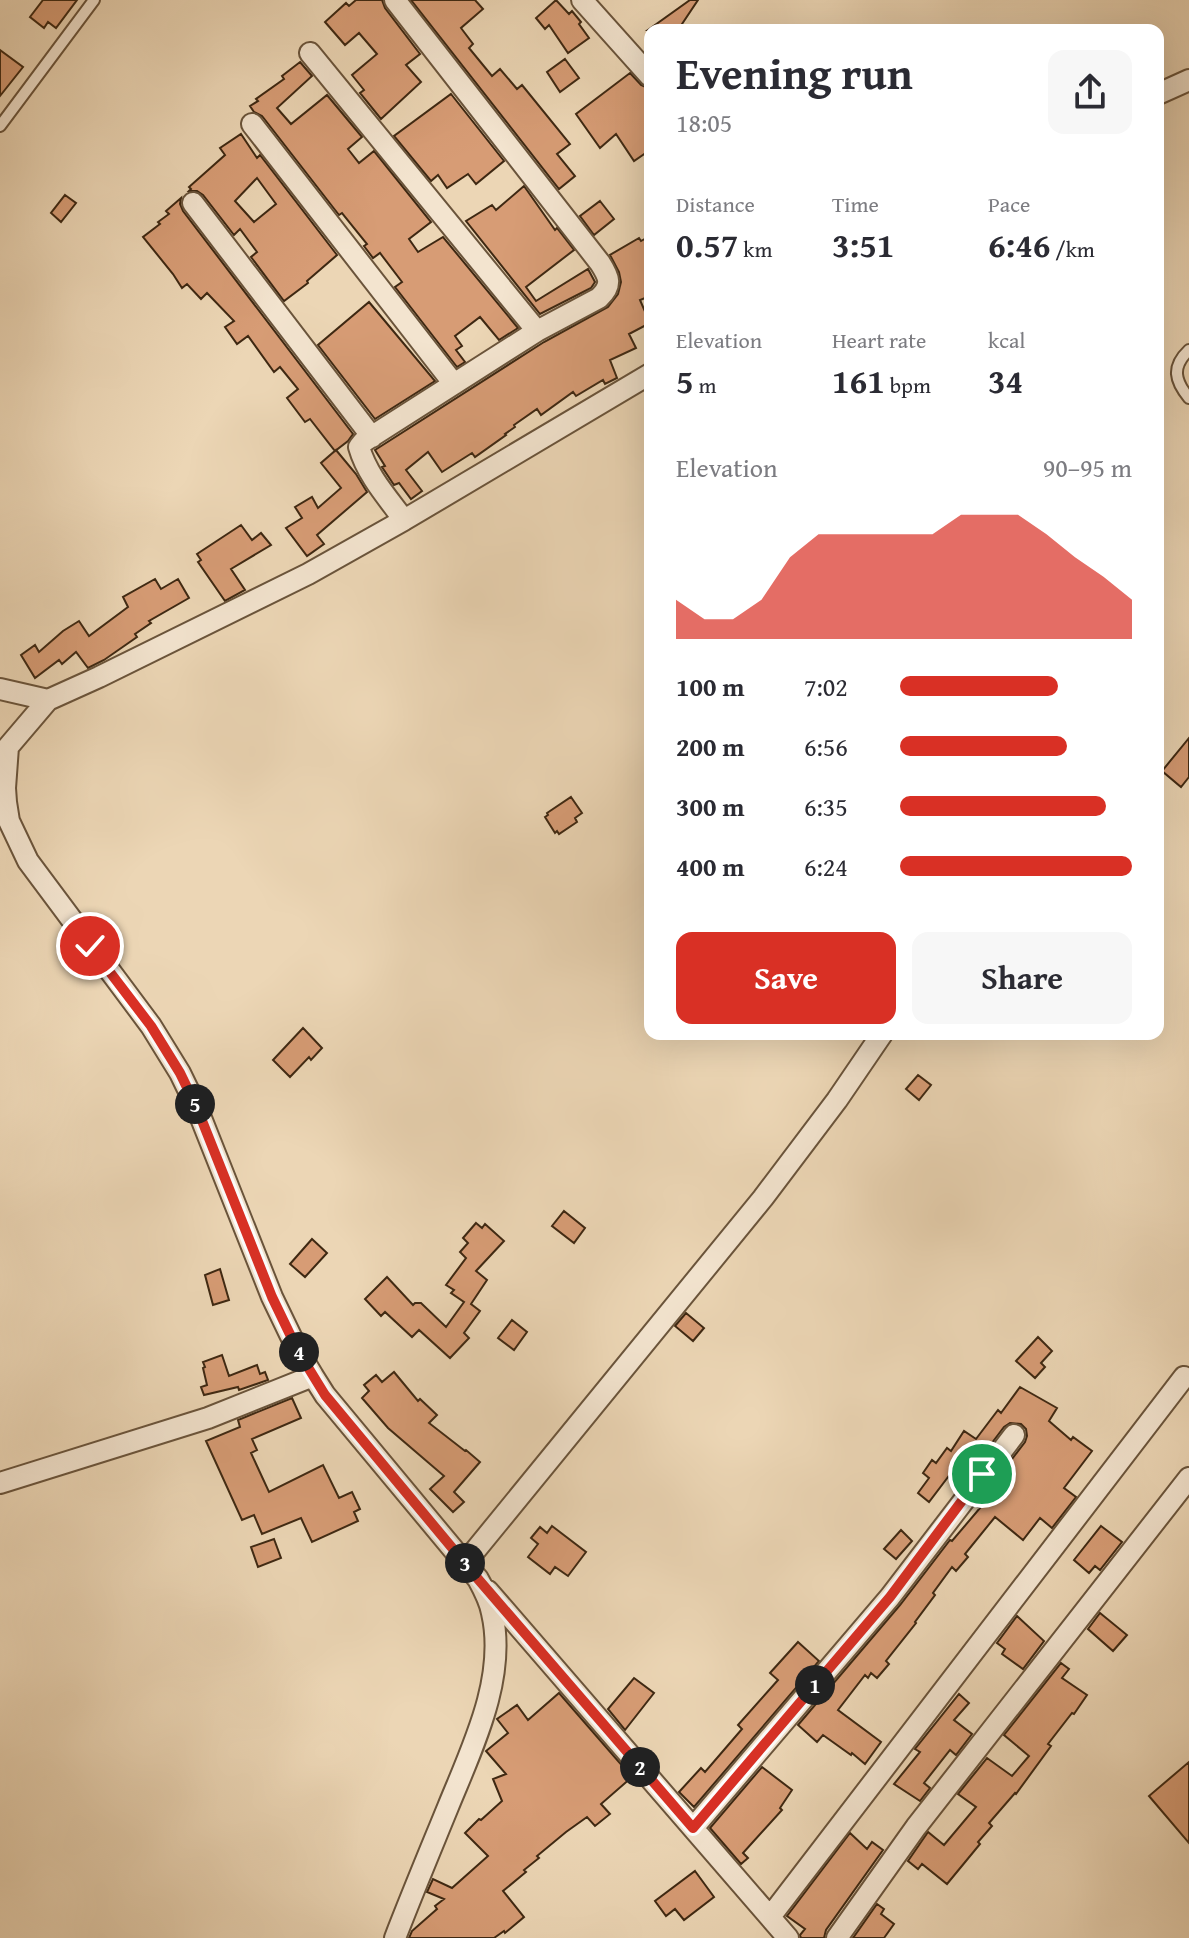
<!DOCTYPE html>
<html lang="en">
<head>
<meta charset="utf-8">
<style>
  :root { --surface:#fff; --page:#f7f7f7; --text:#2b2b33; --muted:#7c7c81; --accent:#d93025 }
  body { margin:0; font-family:"Gentium Book Plus",serif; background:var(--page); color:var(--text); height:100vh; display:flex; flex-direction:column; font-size:30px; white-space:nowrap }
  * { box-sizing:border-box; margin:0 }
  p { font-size:26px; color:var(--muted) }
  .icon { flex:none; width:44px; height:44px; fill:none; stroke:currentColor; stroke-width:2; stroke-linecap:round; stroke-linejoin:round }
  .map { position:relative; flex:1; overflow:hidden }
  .side { position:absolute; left:644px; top:24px; width:520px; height:1016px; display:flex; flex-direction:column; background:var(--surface); border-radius:16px; box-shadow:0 8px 32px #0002 }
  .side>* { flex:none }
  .pin { position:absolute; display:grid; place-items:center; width:68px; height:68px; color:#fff; margin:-34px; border:4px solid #fff; border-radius:50%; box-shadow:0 2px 8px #0007 }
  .km { position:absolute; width:40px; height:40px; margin:-20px; border-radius:50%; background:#222; color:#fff; font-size:22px; line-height:40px; text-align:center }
  .round { display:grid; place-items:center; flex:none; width:84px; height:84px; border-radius:16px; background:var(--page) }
  .summary { display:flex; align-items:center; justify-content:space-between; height:136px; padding:0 32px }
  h1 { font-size:44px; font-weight:700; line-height:60px }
  .metrics { display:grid; grid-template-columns:repeat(3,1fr); gap:12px; height:136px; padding:8px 32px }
  .metrics div { display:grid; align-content:center }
  .metrics b { font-size:34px; font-weight:700 }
  .metrics small { font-size:22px; font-weight:400 }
  .metrics p { font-size:22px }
  .chart { height:224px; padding:16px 32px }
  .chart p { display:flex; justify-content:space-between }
  .chart svg { width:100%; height:144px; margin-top:8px; fill:var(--accent); opacity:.7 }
  .action { display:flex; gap:16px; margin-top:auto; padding:16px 32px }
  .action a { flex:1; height:92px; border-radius:16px; background:var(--accent); color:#fff; font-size:32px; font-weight:700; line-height:92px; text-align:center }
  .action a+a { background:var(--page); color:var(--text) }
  ul { padding:0 32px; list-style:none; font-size:26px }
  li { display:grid; grid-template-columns:128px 96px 1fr; align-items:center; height:60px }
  li i { height:20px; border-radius:10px; background:var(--accent) }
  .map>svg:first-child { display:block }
  .building { fill:#d79c75; stroke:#3e2812; stroke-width:2; fill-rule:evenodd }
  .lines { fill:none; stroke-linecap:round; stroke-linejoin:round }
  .lane-casing { stroke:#6a543b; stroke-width:14 }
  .street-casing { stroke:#6a543b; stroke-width:24 }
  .lane { stroke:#f3e4cf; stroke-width:10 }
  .street { stroke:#f3e4cf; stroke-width:20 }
  .route-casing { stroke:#fff; stroke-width:16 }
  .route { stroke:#d93025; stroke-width:10 }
</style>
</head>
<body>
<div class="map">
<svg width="1189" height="1938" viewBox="0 0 1189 1938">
  <rect width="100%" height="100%" fill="#ecd6b5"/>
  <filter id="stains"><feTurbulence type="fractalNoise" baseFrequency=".0025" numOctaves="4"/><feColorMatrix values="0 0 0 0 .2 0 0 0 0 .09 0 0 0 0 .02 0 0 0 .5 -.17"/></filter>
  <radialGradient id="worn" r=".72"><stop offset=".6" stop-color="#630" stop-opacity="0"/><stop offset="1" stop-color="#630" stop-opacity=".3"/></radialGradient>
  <path class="building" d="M43 0H77L56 28 48 22 44 28 30 17Z
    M356 0H382L385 8 420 54 406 65 421 82 381 119 360 93 364 90 352 75 377 54 359 33 345 45 325 22 346 3 349 6Z
    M411 0H475L483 9 461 28 473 44 469 48 492 76 500 69 517 89 522 85 570 144 557 154 575 176 559 189Z
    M556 0 569 14 572 11 581 22 579 24 589 38 568 53 549 25 545 29 536 18Z
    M690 0H698L678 30H648Z
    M0 50 23 67 0 96Z
    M565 59 579 78 560 92 547 72Z
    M300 62 312 76 277 108 291 124 327 95 362 137 348 149 359 163 374 151 431 222 409 239 418 252 443 237 518 328 499 340 480 317 455 336 462 346 456 350 465 362 457 367 395 287 402 282 380 253 373 258 364 246 367 244 342 213 339 215 262 116 254 112 250 106 258 101 256 99 284 79 282 76Z
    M630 73 641 85 650 89V150L634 161 616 134 600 148 576 114Z
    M451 94 504 161 476 184 468 174 447 188 438 175 431 181 394 136Z
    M241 134 257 158 260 155 337 255 307 281 308 283 284 301 251 257 257 252 240 229 234 235 203 195 197 191H189L191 189 189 187 225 155 220 148ZM257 178 276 204 254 222 235 201Z
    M524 186 555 230 557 228 574 250 526 287 536 301 588 269 595 282 591 288 540 314 466 221 492 205 496 210Z
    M65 195 76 203 61 222 51 213Z
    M181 198 180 204 183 211 353 434 348 441 335 451 310 419 305 422 287 398 298 389 280 367 274 372 248 336 237 344 225 327 234 321 207 293 201 299 187 284 182 288 173 274 143 237 160 224 158 222 169 214 166 211Z
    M600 201 614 219 594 235 580 216Z
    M650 236V296L640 300 650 323 629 334 636 348 610 360 617 378 605 384 603 380 576 396 573 392 541 415 537 409 514 425 515 427 505 434 506 435 475 457 472 453 442 472 428 452 406 470 422 491 411 499 399 483 394 485 382 467 385 466 375 450 544 342 608 307 618 294 621 282 619 272 610 255 639 238 641 241Z
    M369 302 435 381 375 419 318 345Z
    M336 450 356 474 367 492 317 535 324 544 307 556 286 528 302 518 295 507 312 497 318 508 341 488 321 463Z
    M241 525 252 540 261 533 271 545 231 569 245 590 225 601 198 562 201 560 197 554Z
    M155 579 161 589 178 579 189 598 149 621 151 623 135 634 137 637 104 660 88 668 76 652 62 664 59 660 35 678 21 655 35 645 39 652 63 631 79 621 89 636 128 607 123 597Z
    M1189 738V777L1181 787 1162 771Z
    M571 797 582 813 575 818 577 822 559 834 557 831 555 833 545 817 548 815 547 813Z
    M303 1028 322 1048 311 1060 309 1057 290 1077 273 1060Z
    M918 1075 931 1085 919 1100 906 1089Z
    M564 1211 585 1228 574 1243 552 1226Z
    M476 1223 482 1228 485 1224 504 1241 476 1271 487 1280 471 1304 480 1311 464 1333 469 1338 450 1358 419 1330 412 1337 385 1312 381 1316 365 1299 387 1277 413 1305 415 1303H421L446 1327 464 1302 451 1293 454 1290 446 1285 466 1258 460 1252 468 1243 463 1238Z
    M312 1239 327 1253 305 1277 290 1264Z
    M220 1269 229 1300 213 1305 205 1275Z
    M686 1313 704 1328 693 1341 675 1326Z
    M512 1320 527 1332 514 1350 498 1338Z
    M1038 1337 1052 1351 1041 1363 1045 1367 1035 1378 1016 1361Z
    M222 1355 229 1376 257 1365 260 1374 265 1372 268 1380 239 1390 238 1387 204 1395 201 1387 207 1385 203 1368 205 1367 203 1362Z
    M394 1372 418 1401 420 1399 437 1415 429 1423 465 1451 466 1450 480 1462 454 1492 464 1502 453 1512 430 1489 444 1476 388 1428 362 1398 369 1391 364 1385 376 1375 382 1382Z
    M1020 1387 1057 1408 1049 1421 1071 1440 1073 1437 1092 1451 1064 1488 1076 1497 1052 1528 1040 1518 1023 1540 995 1517 965 1554 968 1557 956 1571 952 1567 933 1593 935 1595 915 1622 916 1623 886 1661 889 1664 877 1678 871 1673 868 1678 865 1675 838 1710 881 1742 865 1764 852 1753 851 1755 823 1735 817 1742 798 1725 900 1605 950 1540 952 1541 980 1508 976 1506 1025 1442 1027 1436 1026 1429 1021 1424 1010 1423 1004 1427 982 1456 970 1448 929 1502 918 1493 929 1478 923 1473 932 1460 936 1463 947 1448 951 1451 964 1431 976 1439 998 1410 1001 1413Z
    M292 1398 301 1418 252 1439 257 1450 251 1453 269 1492 323 1465 339 1498 352 1492 360 1509 354 1512 358 1521 312 1542 301 1518 262 1534 254 1515 242 1520 206 1441 240 1427 238 1420Z
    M552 1526 586 1552 568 1576 555 1567 550 1574 528 1557 538 1544 531 1538 540 1527 547 1533Z
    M1101 1526 1122 1542 1100 1570 1095 1566 1089 1573 1074 1560Z
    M901 1530 912 1541 896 1559 884 1549Z
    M274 1539 281 1558 258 1567 251 1547Z
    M1100 1613 1127 1635 1113 1651 1088 1629Z
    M1017 1616 1044 1641 1023 1669 1002 1654 1005 1649 997 1643Z
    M798 1642 819 1661 694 1807 679 1792 701 1768 705 1772 742 1729 738 1725 778 1680 770 1673Z
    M1061 1663 1069 1669 1062 1678 1087 1695 1074 1714 1072 1713 1048 1744 1051 1746 1016 1794 1015 1793 989 1823 992 1826 978 1842 980 1844 947 1884 922 1864 918 1869 908 1861 928 1832 944 1845 976 1807 958 1794 987 1758 1012 1776 1029 1756 1004 1735Z
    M634 1678 654 1693 625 1730 608 1709Z
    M559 1693 632 1777 601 1804 610 1814 595 1826 587 1817 566 1832 537 1856 539 1858 524 1870 526 1872 503 1891 524 1917 505 1933 504 1931 494 1938H409L412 1931 437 1909 435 1906 444 1899 427 1892 433 1879 452 1888 488 1856 465 1833 479 1819 481 1820 502 1801 493 1779 506 1774 486 1751 508 1733 497 1719 517 1705 528 1720Z
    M959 1694 969 1703 954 1720 972 1734 956 1755 950 1750 924 1783 930 1788 920 1801 894 1784 920 1752 915 1749Z
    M1189 1762V1843L1149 1796Z
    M762 1767 792 1790 780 1808 782 1810 743 1853 748 1858 741 1864 710 1828Z
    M850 1833 867 1849 872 1842 883 1850 826 1930 824 1938H801L800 1935 805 1929 787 1916Z
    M695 1871 714 1897 684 1920 675 1909 666 1916 655 1901Z
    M877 1904 884 1909 881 1914 894 1924 884 1938H853Z"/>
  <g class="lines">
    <defs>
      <path id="lane" d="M0 126 94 0
        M1189 350C1171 367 1175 381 1189 398"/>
      <path id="street" d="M395 0 600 263C609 277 613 285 599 298L537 331 363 442 359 447C367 475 387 497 404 520
        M582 0 650 76
        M310 53 537 331
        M1158 94 1189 80
        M252 124 454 384
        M193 203 372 437
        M0 689 48 700
        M0 1483 208 1418 313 1376
        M465 1563 763 1198 837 1100 882 1034
        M488 1591 788 1938
        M693 1828 890 1597 1014 1435
        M770 1917 1184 1377
        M395 1938C412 1894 430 1851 448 1807 472 1748 507 1678 492 1613 490 1601 484 1590 478 1579L325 1395 313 1376 298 1351 272 1297 197 1108 180 1073 151 1026 28 861 9 821 6 802 5 788 8 747 48 700 99 677 308 574 404 520 650 374
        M837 1938 916 1827 1189 1478"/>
    </defs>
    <use href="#lane" class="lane-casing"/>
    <use href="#street" class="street-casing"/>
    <use href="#lane" class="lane"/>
    <use href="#street" class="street"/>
  </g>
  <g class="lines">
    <defs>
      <path id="route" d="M90 946 151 1026 180 1073 197 1108 272 1297 298 1351 325 1395 478 1579 693 1828 890 1597 982 1474"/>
    </defs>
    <use href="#route" class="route-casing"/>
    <use href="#route" class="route"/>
  </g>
  <rect width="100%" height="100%" filter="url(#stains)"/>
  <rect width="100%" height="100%" fill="url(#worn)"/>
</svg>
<div class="pin" style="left:982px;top:1474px;background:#1e9e55"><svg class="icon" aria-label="arrive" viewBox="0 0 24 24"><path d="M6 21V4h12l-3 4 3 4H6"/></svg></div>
<div class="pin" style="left:90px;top:946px;background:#d93025"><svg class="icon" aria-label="check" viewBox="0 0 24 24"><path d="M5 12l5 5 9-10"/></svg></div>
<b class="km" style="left:815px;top:1685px">1</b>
<b class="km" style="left:640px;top:1767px">2</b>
<b class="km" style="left:465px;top:1563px">3</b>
<b class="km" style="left:299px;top:1352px">4</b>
<b class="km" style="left:195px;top:1104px">5</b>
<section class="side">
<div class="summary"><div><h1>Evening run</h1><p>18:05</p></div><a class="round"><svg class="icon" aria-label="share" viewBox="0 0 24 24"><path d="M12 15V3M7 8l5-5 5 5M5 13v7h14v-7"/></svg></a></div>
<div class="metrics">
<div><p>Distance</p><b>0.57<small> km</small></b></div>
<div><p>Time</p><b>3:51</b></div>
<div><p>Pace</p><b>6:46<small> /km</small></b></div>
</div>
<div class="metrics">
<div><p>Elevation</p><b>5<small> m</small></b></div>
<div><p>Heart rate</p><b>161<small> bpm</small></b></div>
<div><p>kcal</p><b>34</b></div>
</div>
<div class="chart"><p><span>Elevation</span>90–95 m</p>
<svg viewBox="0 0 160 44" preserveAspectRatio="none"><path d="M0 44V32L10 38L20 38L30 32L40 19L50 12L60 12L70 12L80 12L90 12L100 6L110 6L120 6L130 12L140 19L150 25L160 32V44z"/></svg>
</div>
<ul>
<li><b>100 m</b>7:02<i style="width:68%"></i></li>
<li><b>200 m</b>6:56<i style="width:72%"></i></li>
<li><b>300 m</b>6:35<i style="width:89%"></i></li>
<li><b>400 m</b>6:24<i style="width:100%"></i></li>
</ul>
<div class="action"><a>Save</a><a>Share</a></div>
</section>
</div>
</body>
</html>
